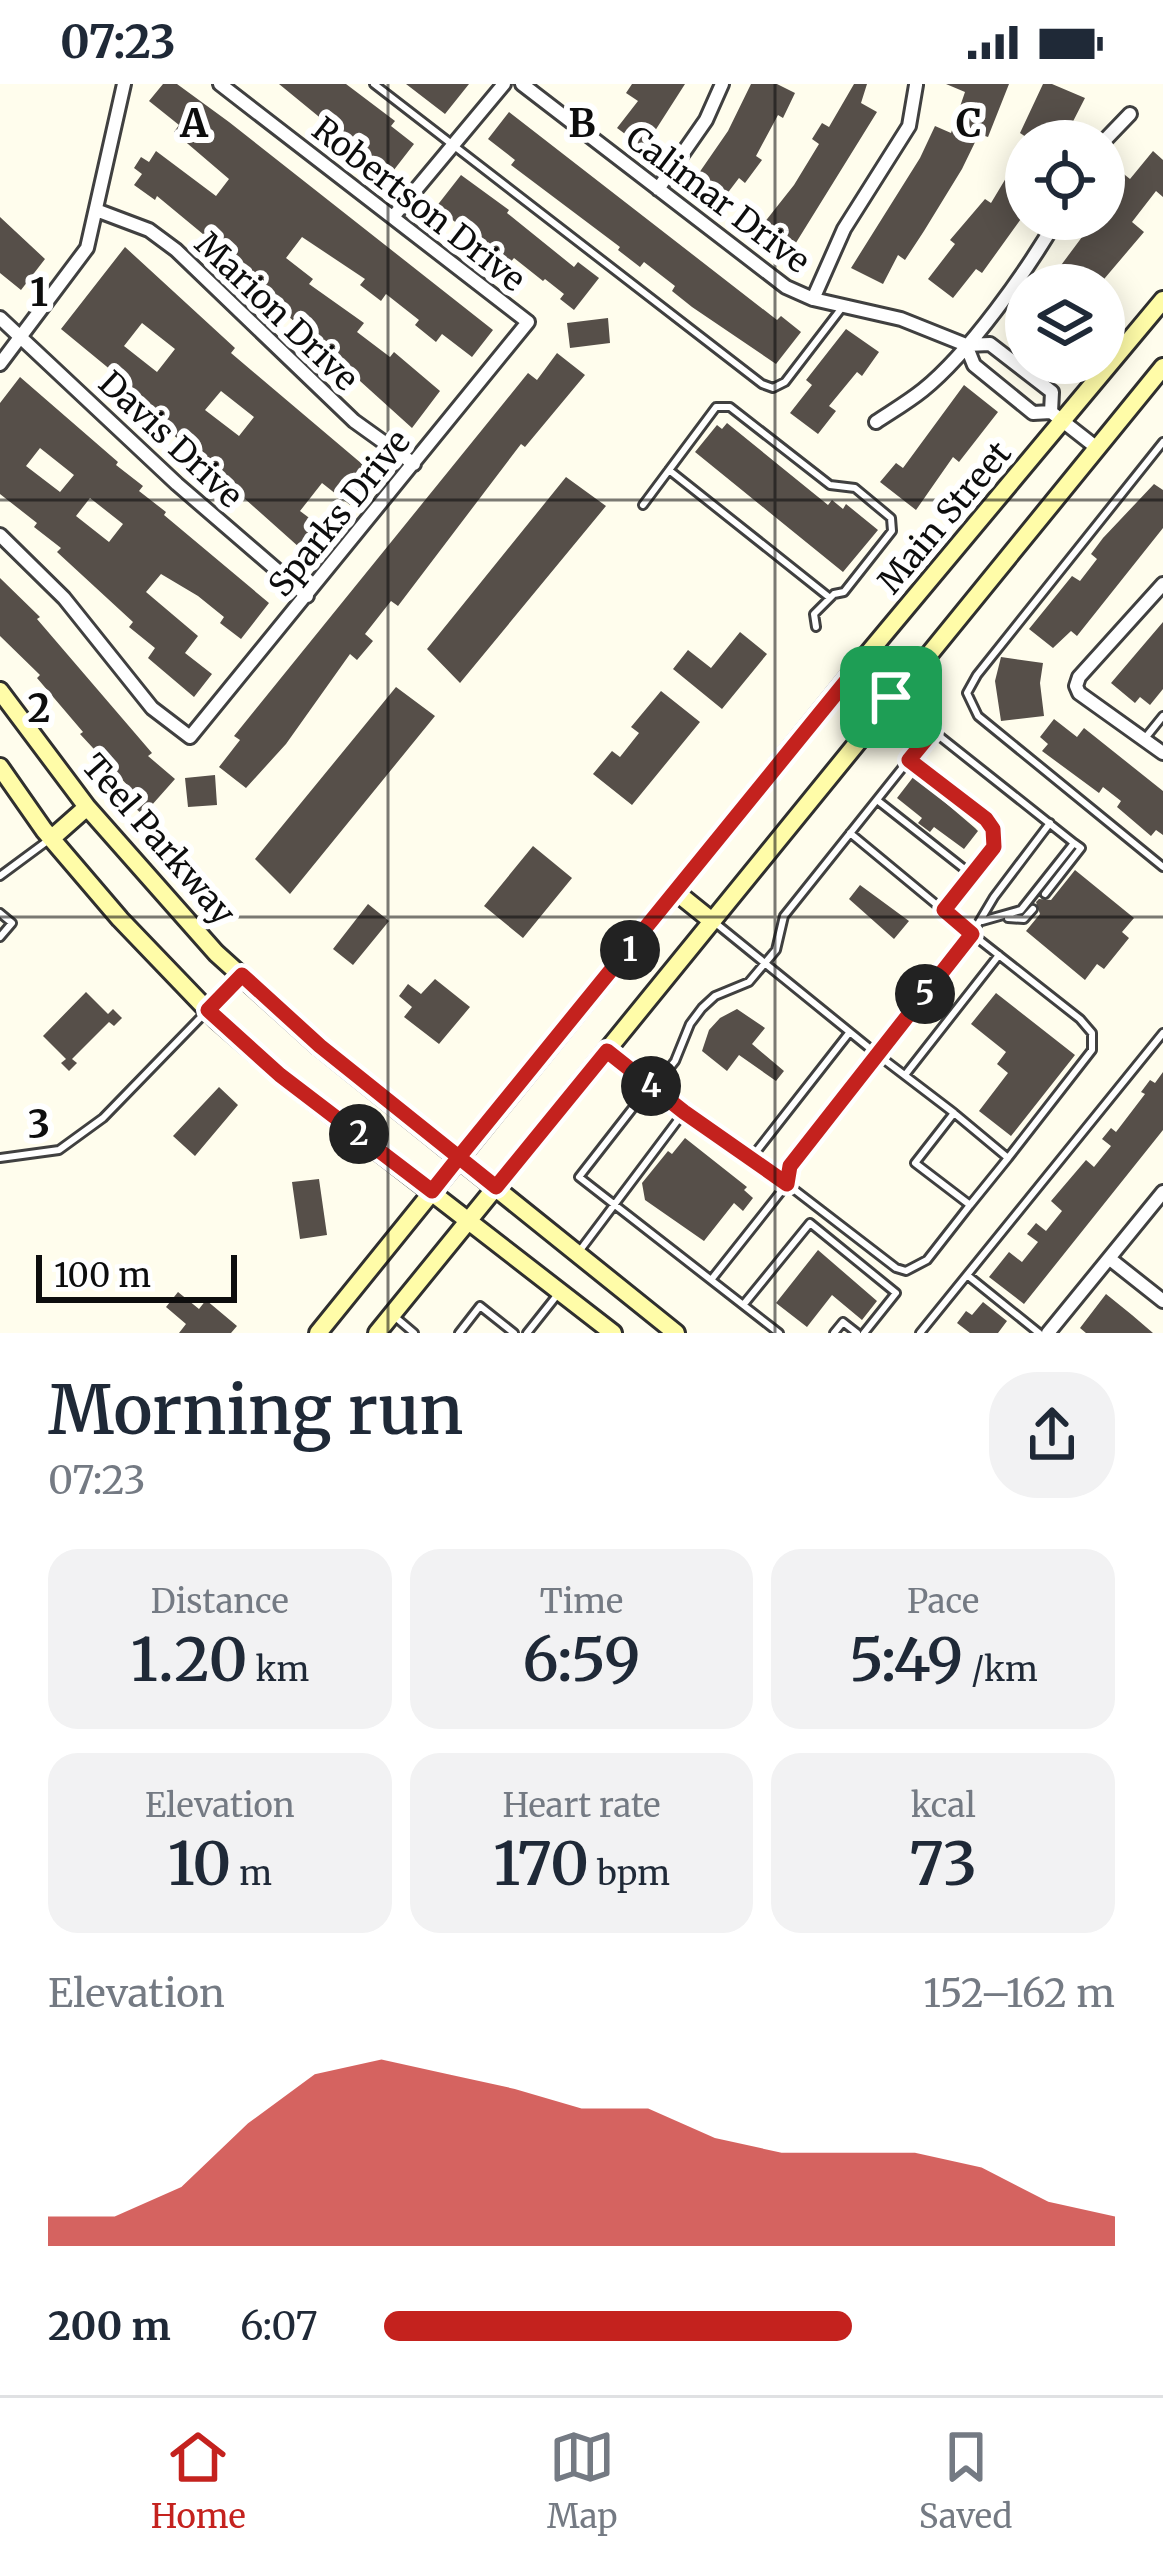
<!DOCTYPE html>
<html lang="en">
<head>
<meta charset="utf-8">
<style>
  :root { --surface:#fff; --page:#f2f2f3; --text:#1f2937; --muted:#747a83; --line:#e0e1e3; --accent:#c4221e }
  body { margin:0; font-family:Merriweather,serif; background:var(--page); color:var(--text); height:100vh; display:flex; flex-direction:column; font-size:45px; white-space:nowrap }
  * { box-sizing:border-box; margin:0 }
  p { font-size:39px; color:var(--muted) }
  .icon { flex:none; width:66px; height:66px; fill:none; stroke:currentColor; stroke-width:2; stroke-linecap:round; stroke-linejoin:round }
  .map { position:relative; height:1249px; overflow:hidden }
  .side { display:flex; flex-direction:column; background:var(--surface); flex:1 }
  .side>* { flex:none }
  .buttons { position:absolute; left:1005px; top:36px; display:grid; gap:24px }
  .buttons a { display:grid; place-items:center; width:120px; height:120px; border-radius:50%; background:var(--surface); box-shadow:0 6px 30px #0003; font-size:60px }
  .scale { position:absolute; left:36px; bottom:30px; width:201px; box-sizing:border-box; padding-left:12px; border:6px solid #0d0d0d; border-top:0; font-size:33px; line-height:42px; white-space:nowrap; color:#0d0d0d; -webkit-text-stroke:9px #fff; paint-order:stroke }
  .pin { position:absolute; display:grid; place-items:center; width:102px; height:102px; color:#fff; margin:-51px; border-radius:24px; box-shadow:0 6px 18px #0006 }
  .km { position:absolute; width:60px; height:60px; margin:-30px; border-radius:50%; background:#222; color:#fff; font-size:33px; line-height:60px; text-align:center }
  .round { display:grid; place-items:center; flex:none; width:126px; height:126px; border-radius:48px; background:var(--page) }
  .summary { display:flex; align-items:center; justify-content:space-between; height:204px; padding:0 48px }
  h1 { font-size:66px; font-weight:600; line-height:90px }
  .figures { display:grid; grid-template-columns:repeat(3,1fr); gap:18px; height:204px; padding:12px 48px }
  .figures div { display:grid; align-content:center; border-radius:30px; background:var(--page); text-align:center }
  .figures b { font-size:60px; font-weight:600 }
  .figures small { font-size:33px; font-weight:400 }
  .figures p { font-size:33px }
  .chart { height:336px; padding:24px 48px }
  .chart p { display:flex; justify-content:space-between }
  .chart svg { width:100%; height:216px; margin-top:12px; fill:var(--accent); opacity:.7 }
  ul { padding:0 48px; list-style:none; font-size:39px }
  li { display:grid; grid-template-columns:192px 144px 1fr; align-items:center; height:90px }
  li i { height:30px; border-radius:15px; background:var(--accent) }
  .status { display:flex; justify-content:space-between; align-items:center; height:84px; padding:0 60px; background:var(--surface); direction:ltr }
  .status svg { height:33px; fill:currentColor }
  .tab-bar { display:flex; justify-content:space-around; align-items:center; height:168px; border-top:3px solid var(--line); background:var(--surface); font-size:33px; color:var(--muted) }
  .tab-bar a { display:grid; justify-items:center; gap:6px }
  .tab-bar .selected { color:var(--accent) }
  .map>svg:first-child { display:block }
  .building { fill:#564f49; fill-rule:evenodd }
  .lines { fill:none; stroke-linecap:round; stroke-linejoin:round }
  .lane-casing { stroke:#404040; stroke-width:12 }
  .street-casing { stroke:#404040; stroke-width:18 }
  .secondary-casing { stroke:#2f2f2f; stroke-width:22 }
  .lane { stroke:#fff; stroke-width:6 }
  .street { stroke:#fff; stroke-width:12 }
  .secondary { stroke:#fffca8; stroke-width:16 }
  .route-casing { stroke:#fff; stroke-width:24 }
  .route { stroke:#c4221e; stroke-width:15 }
  .grid { fill:none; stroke:#0d0d0d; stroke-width:3; stroke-opacity:0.55 }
  .labels { text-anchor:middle; stroke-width:12; stroke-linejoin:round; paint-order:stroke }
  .street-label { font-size:33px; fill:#0d0d0d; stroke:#fff }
  .grid-label { font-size:39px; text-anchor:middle; font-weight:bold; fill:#0d0d0d; stroke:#fff; stroke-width:12; stroke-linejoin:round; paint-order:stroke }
</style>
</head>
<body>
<div class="status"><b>07:23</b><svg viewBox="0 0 49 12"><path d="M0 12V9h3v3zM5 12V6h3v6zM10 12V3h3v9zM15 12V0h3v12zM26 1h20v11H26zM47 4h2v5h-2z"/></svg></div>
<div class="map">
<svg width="1163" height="1249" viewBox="0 0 1163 1249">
  <rect width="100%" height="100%" fill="#fffded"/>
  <path class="building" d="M163 0H177L229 38 493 246 472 273 442 250 436 258 415 241 419 236 386 210 381 217 360 201 365 195 302 153 286 174 313 195 309 200 364 239 357 248 390 273 394 268 440 307 412 344 266 212 269 208 242 187 244 184 157 112 155 116 134 101 142 90 134 84 141 73 149 78 156 67 216 112 229 95 174 48 179 41 149 17Z
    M279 0H346L395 37 391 42 414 60 390 91Z
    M406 0H469L445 30Z
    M632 0H685L644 64 617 44 638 17 626 9Z
    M751 0H777L795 9 783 34 778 31 756 72 762 76 745 99 739 94 717 123 690 102 728 47Z
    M854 0H867L861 19 877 28 789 170 756 149 794 101 819 60 812 55 822 39 829 43Z
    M946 0H1009L988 53 979 50 962 85 924 147 905 176 898 171 883 200 851 184 920 74 935 42 951 49 965 8Z
    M1043 0H1052L1085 14 1063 57H1026V128L982 189 976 185 953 214 928 195 955 160 950 156 985 115 991 119 1012 84 1026 53 1020 49Z
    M509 28 777 236 781 232 801 248 776 280 692 223 672 207 675 202 644 178 640 183 618 166 620 163 511 81 515 76 488 55Z
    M1153 67 1163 76V113L1156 107 1132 138 1144 148 1099 201H1056L1050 196 1085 149 1104 135 1114 117 1104 108 1120 87 1130 95Z
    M461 91 509 126 507 129 574 183 578 178 599 194 574 226 560 215 564 210 545 195 543 197 514 174 509 180 436 123Z
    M0 133 45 175 21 206 0 189Z
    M125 163 235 264 231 269 368 385 364 390 370 395 350 421 322 399 300 427 328 448 309 472 160 339 164 334 138 313 140 310 61 245ZM142 239 175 265 157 288 124 262ZM221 307 254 333 239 352 205 326Z
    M608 234 610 259 570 264 567 239Z
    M846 245 879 268 862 292 857 288 829 322 836 327 818 350 790 329 812 301 806 296Z
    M557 269 585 291 525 363 521 360 398 522 391 517 365 550 373 557 357 576 350 570 286 660 246 704 219 683 240 656 234 652 528 289 537 296Z
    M20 293 118 378 116 381 143 402 139 407 166 428 164 431 269 519 241 555 220 539 224 533 198 512 161 490 146 508 198 552 185 569 212 590 194 613 148 574 155 564 129 543 133 538 57 468 61 464 34 443 37 439 0 410V319ZM40 364 74 391 60 408 26 382ZM90 414 123 440 109 458 76 432Z
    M964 301 998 328 959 378 953 373 916 426 880 398 896 379 903 384Z
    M727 339 828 421 832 416 843 425 846 420 878 446 843 488 695 368 717 341 722 345Z
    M566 393 606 422 460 599 427 565Z
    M1154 400 1163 406V444L1077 552 1071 547 1053 564 1029 545 1072 492 1080 497 1097 475 1091 470 1103 454Z
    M0 494 40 533 37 535 152 669 148 672 175 695 143 731 123 713 130 704 80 650 83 648 37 594 40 591 0 552Z
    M1163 538V605L1150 621 1140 613 1135 619 1111 599Z
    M740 548 767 570 722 625 673 585 688 566 711 584Z
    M1001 573 1043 579 1040 599 1044 632 1001 637 995 597Z
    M396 603 435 632 290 810 255 775Z
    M661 607 700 638 632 721 593 690 612 667 620 673 639 649 631 643Z
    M1054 635 1077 653 1084 644 1163 707V751L1156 746 1151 752 1117 723 1121 717 1103 703 1099 709 1042 667 1048 660 1040 653Z
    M215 691 217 721 188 723 185 694Z
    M914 692 975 744 978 747 964 765 934 743 930 748 918 739 922 734 897 714Z
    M533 762 572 794 523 854 484 822Z
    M1075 786 1134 834 1122 848 1129 854 1104 885 1097 880 1085 896 1026 847 1040 830 1036 818 1039 815 1051 816Z
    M860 801 909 837 894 855 849 815Z
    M368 820 389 837 353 881 333 865Z
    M435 895 470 923 439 960 404 933 412 923 399 912 408 900 421 910Z
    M86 908 108 930 113 925 122 934 114 942 109 938 72 975 77 979 69 987 61 979 66 975 43 952Z
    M996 909 1075 971 1011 1052 979 1027 1008 989 997 980 1006 968 971 940Z
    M737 925 765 944 752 960 784 987 776 997 739 971 727 987 702 967 709 946 720 934Z
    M1163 988V1046L1024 1220 989 1193 1009 1168 1022 1178 1038 1158 1027 1150 1036 1139 1046 1147 1062 1127 1051 1117 1086 1076 1094 1083 1111 1062 1102 1055 1111 1044 1116 1048 1145 1010 1141 1008 1150 996 1155 999Z
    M219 1003 238 1021 195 1072 173 1052Z
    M685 1054 747 1103 744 1106 753 1114 743 1127 734 1119 704 1157 645 1116 642 1099 668 1067 672 1070Z
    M319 1095 327 1151 300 1155 292 1098Z
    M818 1166 877 1217 862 1236 832 1211 807 1243 776 1219Z
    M178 1208 199 1225 206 1216 237 1242 231 1249H179L186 1240 166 1223Z
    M1106 1210 1132 1231 1153 1249H1086L1080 1244Z
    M983 1218 1007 1237 998 1249H970L957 1239 966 1227 972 1231Z"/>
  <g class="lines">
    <defs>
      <path id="lane" d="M374 0 762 300 773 304 785 298 844 221
        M1163 358 977 591 967 609 978 632 1163 783
        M669 386 830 514
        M643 421 716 323H730L830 401 855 404 891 434 892 447 844 508 834 510 814 530 816 543
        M894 616 1074 759 1021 826 982 837
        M1146 653 1163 632
        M910 677 993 745 994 763 944 827
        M877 716 972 791
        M850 749 972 850 994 813 1050 739
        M0 792 50 755
        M1045 810 1081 764 1074 759
        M0 829 12 839 0 853
        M1008 834 1024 835 1033 825
        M713 837 878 971 972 850 1080 935 1092 949V966L1008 1074
        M610 969 654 1004 675 977 690 940 702 924 715 912 749 898 776 866 784 832 931 648
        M905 991 999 871
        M954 1029 1008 1074 970 1121
        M752 1073 684 1028 654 1004 632 1025 579 1093 779 1249
        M0 1074 59 1066 103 1034 205 929
        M578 1169 684 1028
        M967 1191 1039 1249
        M711 1196 787 1100 790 1081 878 971 954 1029 915 1079 970 1121 927 1176 906 1187 896 1184 752 1073 849 949
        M744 1220 810 1139 896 1209 864 1249
        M394 1232 414 1249
        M459 1249 480 1222 514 1249
        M527 1249 558 1210
        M834 1249 843 1238 857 1249
        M920 1249 1163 949"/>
      <path id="street" d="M522 0 786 203 813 215 901 235 966 261 990 260 1052 308 1051 328
        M1104 57 1130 30
        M658 105 706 36 722 0
        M96 126 149 146 176 166 354 337 414 380
        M393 133 504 0
        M813 215 844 145 909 42 916 1
        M0 234 177 400 307 512
        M966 261 974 281 1033 329 1051 328 1097 364
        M0 280 87 164 124 0
        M876 338C891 328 908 318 923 306 969 269 1027 187 1057 135
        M0 451 64 514 152 624 190 653 528 238 220 0
        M1163 500 1079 593 1076 602 1079 609 1163 669
        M1110 1175 1163 1217
        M1048 1249 1163 1108"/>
      <path id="secondary" d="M855 585 891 613
        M0 607 87 723 216 869 319 962 676 1249
        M0 683 44 746 120 835 216 935 280 991 613 1249
        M52 754 87 723
        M676 808 712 837
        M208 926 242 891
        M318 1249 855 585 1163 216
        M377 1249 1163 283"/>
    </defs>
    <use href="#lane" class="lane-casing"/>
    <use href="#street" class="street-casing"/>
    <use href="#secondary" class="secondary-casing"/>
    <use href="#lane" class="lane"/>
    <use href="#street" class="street"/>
    <use href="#secondary" class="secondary"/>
  </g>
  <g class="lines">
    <defs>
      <path id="route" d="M891 613 856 585 459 1073 432 1107 280 991 208 926 242 891 320 962 496 1103 607 967 684 1028 787 1100 790 1082 972 850 944 826 994 763 993 745 986 735 909 676 932 648 891 613"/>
    </defs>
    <use href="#route" class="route-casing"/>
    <use href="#route" class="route"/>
  </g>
  <path class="grid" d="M388 0V1249M775 0V1249M0 416H1163M0 833H1163"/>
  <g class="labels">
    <g class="street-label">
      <text transform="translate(718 115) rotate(37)" y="12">Calimar Drive</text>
      <text transform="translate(419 120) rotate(38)" y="12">Robertson Drive</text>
      <text transform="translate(277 227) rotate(44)" y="12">Marion Drive</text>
      <text transform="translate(171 355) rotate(43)" y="12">Davis Drive</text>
      <text transform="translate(339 429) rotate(-51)" y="12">Sparks Drive</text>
      <text transform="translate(944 433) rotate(-50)" y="12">Main Street</text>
      <text transform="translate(159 755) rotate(49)" y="12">Teel Parkway</text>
    </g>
  </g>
  <g class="grid-label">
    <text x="194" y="53">A</text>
    <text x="582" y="53">B</text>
    <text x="969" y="53">C</text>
    <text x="39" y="222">1</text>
    <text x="39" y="638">2</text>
    <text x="39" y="1054">3</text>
  </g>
</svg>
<div class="buttons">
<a><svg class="icon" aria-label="locate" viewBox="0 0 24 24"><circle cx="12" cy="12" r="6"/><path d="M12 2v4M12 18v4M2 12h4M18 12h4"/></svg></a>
<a><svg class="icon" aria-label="layers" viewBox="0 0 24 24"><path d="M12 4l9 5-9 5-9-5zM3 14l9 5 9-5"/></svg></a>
</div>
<div class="scale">100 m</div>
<div class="pin" style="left:891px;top:613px;background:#1e9e55"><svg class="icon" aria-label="arrive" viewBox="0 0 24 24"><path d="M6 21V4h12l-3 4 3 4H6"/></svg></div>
<b class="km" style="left:630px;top:866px">1</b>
<b class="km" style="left:359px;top:1050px">2</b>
<b class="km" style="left:651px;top:1002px">4</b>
<b class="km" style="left:925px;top:910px">5</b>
</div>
<section class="side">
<div class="summary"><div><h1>Morning run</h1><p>07:23</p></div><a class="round"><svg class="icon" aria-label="share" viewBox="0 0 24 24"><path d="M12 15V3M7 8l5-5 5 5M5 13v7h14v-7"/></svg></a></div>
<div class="figures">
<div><p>Distance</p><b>1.20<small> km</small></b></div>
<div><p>Time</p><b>6:59</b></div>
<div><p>Pace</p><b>5:49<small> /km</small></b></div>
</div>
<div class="figures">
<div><p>Elevation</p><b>10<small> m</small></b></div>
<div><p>Heart rate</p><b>170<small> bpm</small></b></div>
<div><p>kcal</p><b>73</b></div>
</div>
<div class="chart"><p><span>Elevation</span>152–162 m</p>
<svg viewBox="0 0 160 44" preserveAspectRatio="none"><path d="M0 44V38L10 38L20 32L30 19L40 9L50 6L60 9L70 12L80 16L90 16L100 22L110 25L120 25L130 25L140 28L150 35L160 38V44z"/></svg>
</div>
<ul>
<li><b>200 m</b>6:07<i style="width:64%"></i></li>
</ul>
</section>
<nav class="tab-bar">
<a class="selected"><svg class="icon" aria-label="home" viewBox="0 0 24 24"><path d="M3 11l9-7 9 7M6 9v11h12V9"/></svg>Home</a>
<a><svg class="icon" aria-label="map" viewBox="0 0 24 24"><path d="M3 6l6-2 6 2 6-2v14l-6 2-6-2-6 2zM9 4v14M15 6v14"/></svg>Map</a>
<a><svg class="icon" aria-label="saved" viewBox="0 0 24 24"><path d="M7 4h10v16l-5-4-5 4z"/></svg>Saved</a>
</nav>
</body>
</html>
